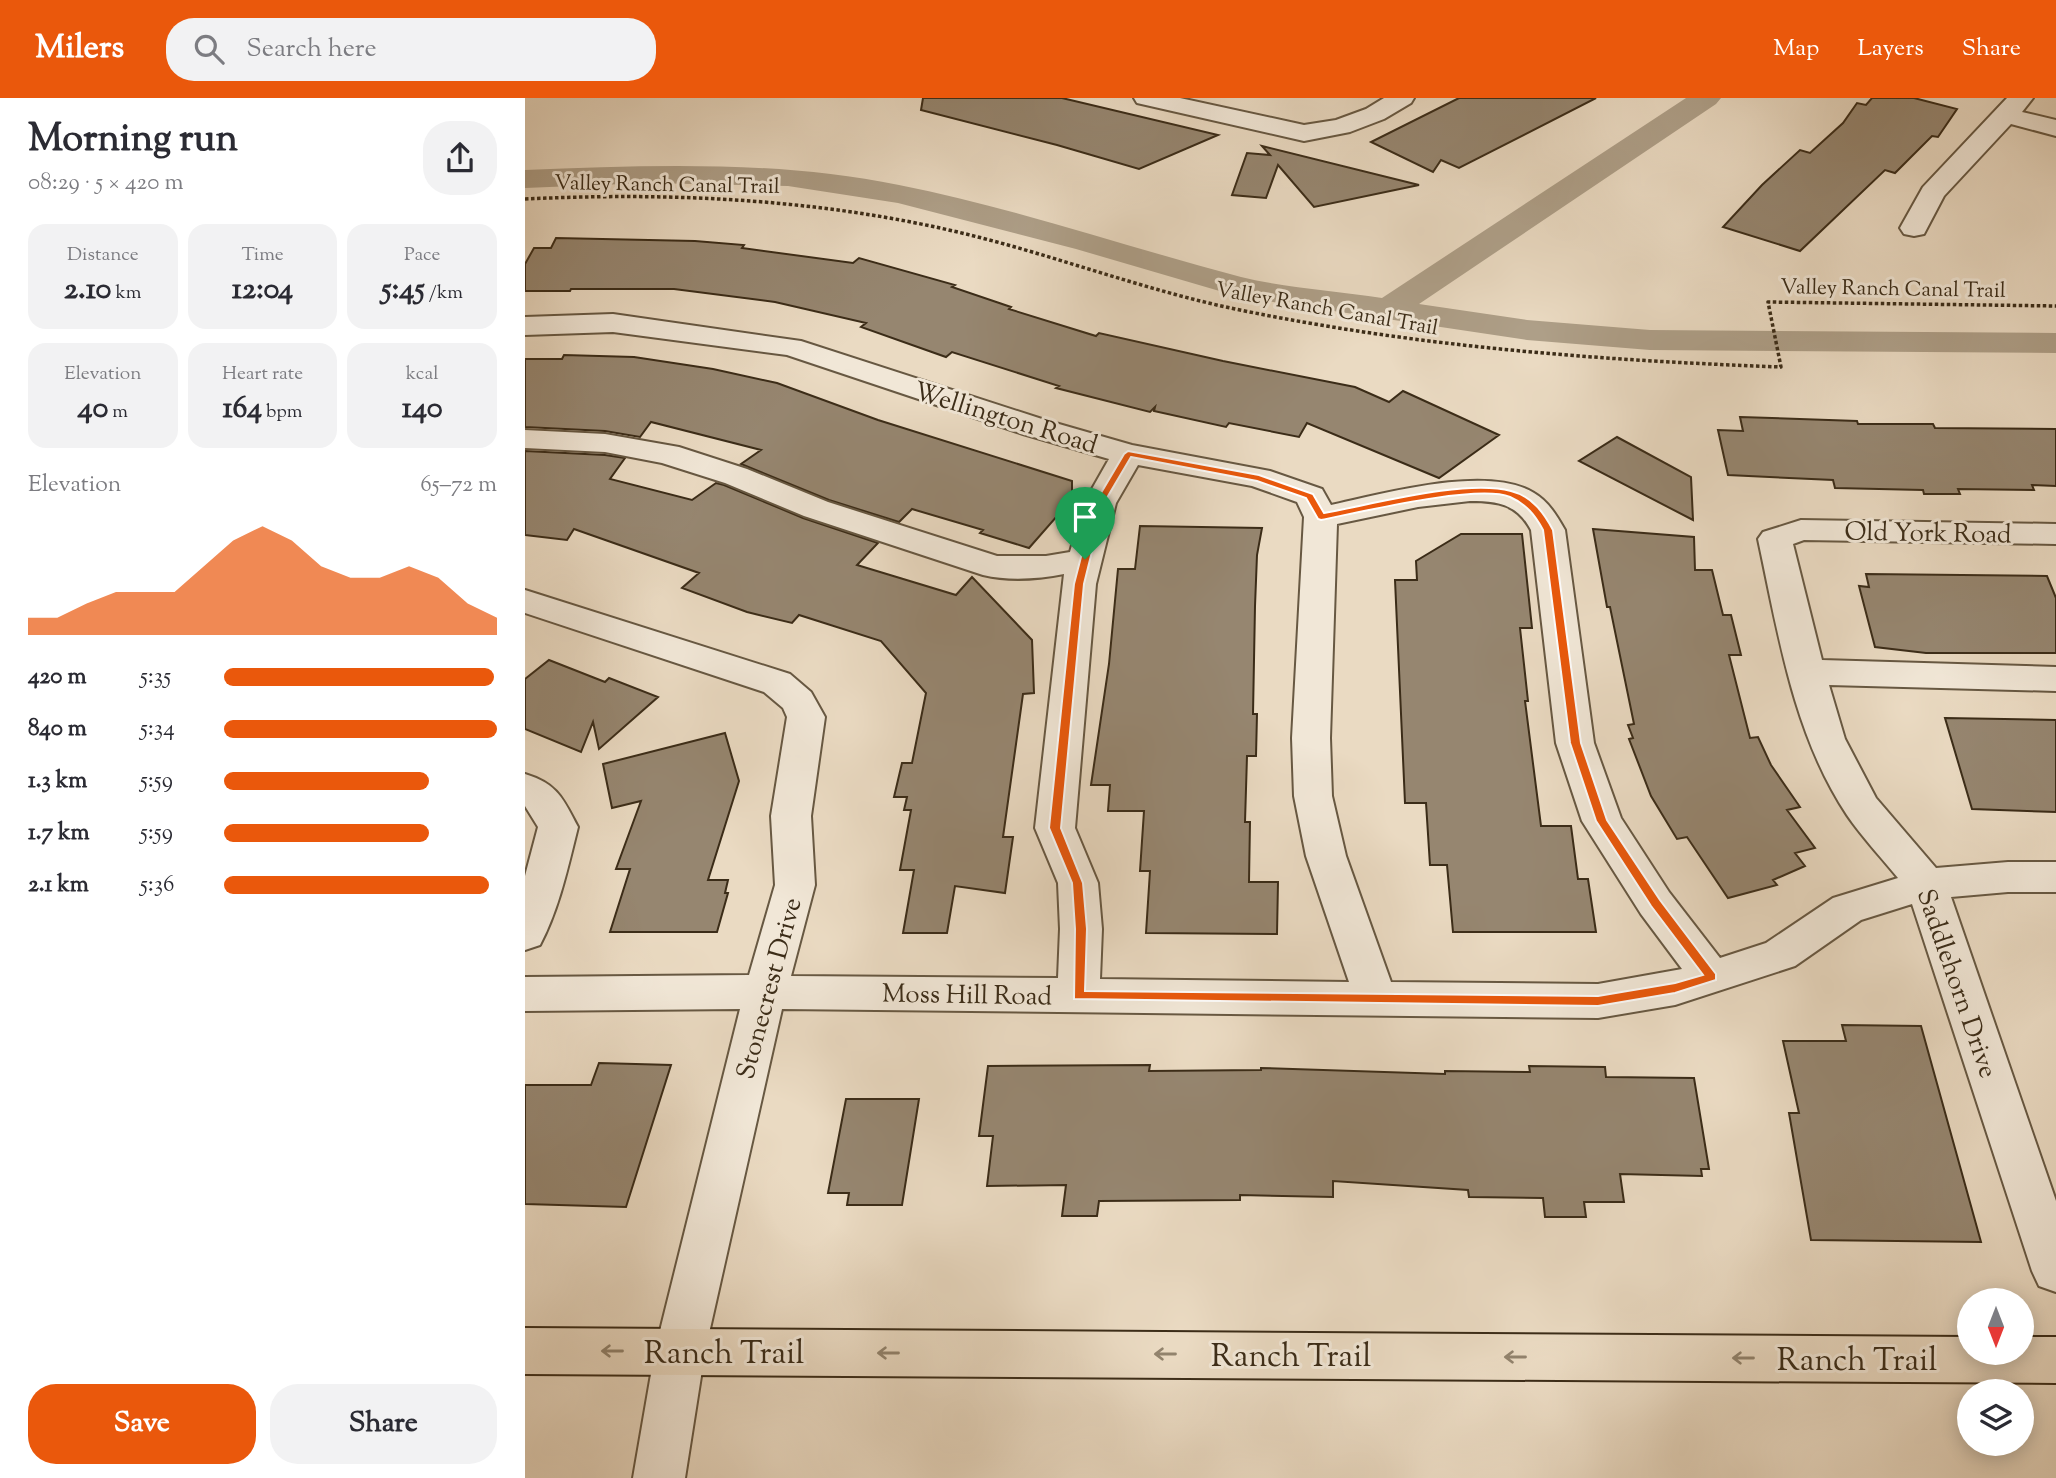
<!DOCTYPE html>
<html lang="en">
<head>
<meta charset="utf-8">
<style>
  :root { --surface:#fff; --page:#f2f2f3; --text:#2b2b33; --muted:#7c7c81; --accent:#ea580c }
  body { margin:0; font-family:"Sorts Mill Goudy",serif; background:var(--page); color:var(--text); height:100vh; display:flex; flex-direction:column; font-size:26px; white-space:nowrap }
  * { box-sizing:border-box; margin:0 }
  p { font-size:23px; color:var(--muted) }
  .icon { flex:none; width:38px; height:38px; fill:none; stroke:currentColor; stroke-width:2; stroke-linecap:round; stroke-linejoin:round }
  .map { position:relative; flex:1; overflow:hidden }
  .panel { display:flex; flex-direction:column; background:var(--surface); width:525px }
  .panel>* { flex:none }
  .needle { width:46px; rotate:180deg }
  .fabs { position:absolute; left:1432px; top:1190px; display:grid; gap:14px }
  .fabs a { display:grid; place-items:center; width:77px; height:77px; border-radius:50%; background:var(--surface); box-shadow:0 4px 18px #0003; font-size:35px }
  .pin { position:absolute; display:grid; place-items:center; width:60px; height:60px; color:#fff; margin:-72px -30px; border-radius:50% 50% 50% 0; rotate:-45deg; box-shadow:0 0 7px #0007 }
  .pin .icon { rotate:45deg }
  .round { display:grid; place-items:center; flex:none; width:74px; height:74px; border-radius:28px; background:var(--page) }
  .overview { display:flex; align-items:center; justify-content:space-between; height:119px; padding:0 28px }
  h1 { font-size:38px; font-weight:700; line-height:52px }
  .metrics { display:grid; grid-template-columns:repeat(3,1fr); gap:10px; height:119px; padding:7px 28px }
  .metrics div { display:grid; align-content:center; border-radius:18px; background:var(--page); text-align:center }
  .metrics b { font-size:30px; font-weight:700 }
  .metrics small { font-size:19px; font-weight:400 }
  .metrics p { font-size:19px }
  .chart { height:196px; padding:14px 28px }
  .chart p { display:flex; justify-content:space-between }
  .chart svg { width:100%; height:126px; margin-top:7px; fill:var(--accent); opacity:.7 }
  .primary-button { display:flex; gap:14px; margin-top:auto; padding:14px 28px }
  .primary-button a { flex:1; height:80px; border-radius:28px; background:var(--accent); color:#fff; font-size:28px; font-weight:700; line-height:80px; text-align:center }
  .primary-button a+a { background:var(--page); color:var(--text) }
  ul { padding:0 28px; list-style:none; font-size:23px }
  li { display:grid; grid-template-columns:112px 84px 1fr; align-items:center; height:52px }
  li i { height:18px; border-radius:9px; background:var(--accent) }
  header { display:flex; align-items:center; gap:42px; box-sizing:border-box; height:98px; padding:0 35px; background:var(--accent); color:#fff }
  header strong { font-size:33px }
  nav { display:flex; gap:38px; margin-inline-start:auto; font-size:24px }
  .search { width:490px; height:63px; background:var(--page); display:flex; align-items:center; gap:18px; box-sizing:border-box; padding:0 24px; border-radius:28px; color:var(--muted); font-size:26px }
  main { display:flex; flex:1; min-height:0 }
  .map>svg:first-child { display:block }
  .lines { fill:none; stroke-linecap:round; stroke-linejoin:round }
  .canal { fill:#ae9f88; fill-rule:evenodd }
  .building { fill:#968670; stroke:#3b2c18; stroke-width:2 }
  .minor-casing { stroke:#675842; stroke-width:4 }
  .major-casing { stroke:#3b2c18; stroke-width:4 }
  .path { stroke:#3b2c18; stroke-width:3.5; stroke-dasharray:3.5 2.5; stroke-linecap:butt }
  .minor { fill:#f1e7d7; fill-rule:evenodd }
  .major { fill:#eadac2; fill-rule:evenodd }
  .oneway { stroke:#92836d }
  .route { fill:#ea580c; stroke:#fff; stroke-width:2; fill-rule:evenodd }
  .labels { text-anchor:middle; stroke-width:6; stroke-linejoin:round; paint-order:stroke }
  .far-street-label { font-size:21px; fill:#3b2c18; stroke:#f1e7d7 }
  .street-label { font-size:26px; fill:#3b2c18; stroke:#f1e7d7 }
  .near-street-label { font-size:32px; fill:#3b2c18; stroke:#f1e7d7 }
</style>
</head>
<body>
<header>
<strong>Milers</strong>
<div class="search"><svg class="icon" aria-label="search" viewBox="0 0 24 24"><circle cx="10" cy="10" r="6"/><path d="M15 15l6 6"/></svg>Search here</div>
<nav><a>Map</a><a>Layers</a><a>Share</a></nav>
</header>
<main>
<section class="panel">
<div class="overview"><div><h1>Morning run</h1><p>08:29 · 5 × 420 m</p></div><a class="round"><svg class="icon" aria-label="share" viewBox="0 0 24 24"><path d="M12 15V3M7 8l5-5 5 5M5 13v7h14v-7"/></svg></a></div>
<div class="metrics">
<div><p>Distance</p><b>2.10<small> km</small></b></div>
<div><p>Time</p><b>12:04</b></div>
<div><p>Pace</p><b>5:45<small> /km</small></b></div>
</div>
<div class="metrics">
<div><p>Elevation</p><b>40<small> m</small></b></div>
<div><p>Heart rate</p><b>164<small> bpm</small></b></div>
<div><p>kcal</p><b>140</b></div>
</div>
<div class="chart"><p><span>Elevation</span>65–72 m</p>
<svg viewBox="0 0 160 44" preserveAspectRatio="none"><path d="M0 44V38L10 38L20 33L30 29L40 29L50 29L60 20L70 11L80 6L90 11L100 20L110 24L120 24L130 20L140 24L150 33L160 38V44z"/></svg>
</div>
<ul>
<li><b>420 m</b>5:35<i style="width:99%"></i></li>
<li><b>840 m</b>5:34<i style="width:100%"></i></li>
<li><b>1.3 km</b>5:59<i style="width:75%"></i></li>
<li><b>1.7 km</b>5:59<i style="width:75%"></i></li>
<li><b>2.1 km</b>5:36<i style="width:97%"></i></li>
</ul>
<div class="primary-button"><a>Save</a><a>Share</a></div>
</section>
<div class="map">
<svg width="1531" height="1380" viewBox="0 0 1531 1380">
  <rect width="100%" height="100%" fill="#eadac2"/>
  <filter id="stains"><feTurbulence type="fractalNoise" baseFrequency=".00286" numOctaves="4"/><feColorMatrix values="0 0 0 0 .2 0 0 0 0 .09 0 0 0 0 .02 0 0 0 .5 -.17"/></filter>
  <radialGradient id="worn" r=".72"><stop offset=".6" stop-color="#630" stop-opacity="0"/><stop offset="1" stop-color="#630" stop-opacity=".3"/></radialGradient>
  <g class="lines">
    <path class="canal" d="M1161 0H1196L1191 6 894 206 1002 222 1125 232 1531 235V255L1125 252 1002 242 715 199 551 151 373 105 263 88 122 85 0 90V72C125 67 250 62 374 87 490 110 602 149 716 179 761 190 811 193 857 200Z"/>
  </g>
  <path class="building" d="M398 0H537L693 37 614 71 532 47 396 12Z
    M934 0H1071L934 70 916 62 908 74 846 44Z
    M1347 0H1389L1432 11 1413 39 1407 38 1370 75 1360 72 1275 153 1198 129 1237 87 1275 52 1285 55 1318 25 1332 5 1341 7Z
    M737 48 894 87 789 109 753 67 741 100 707 97 722 55 745 57Z
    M31 140 170 143 219 147 217 150 328 165 334 160 430 187 427 189 486 209 484 211 571 238 574 235 698 263 830 289 864 304 878 293 974 337 914 380 782 325 774 339 704 325 701 329 629 313 630 309 625 314 531 290 534 288 427 254 421 259 336 229 341 225 250 204 149 191H46L45 193H0V166L9 150H26Z
    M39 257 109 259 188 271 252 285 353 322 547 383V401L504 450 455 435 458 432 387 411 374 424 304 402 216 366 236 352 126 324 115 339 80 333 0 329V261H37Z
    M1215 319 1332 323 1333 326H1408L1410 330 1531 331V388L1507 387 1509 392 1433 391 1435 396H1399L1398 392 1310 390 1308 382 1203 377 1193 332 1218 333Z
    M1092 339 1166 379 1168 422 1054 363Z
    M0 353 80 357 100 360 85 381 167 402 191 385 199 387 278 420 353 445 332 467 431 497 447 479 507 542 509 595 498 596 478 739H488L480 795 430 788 422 835H378L389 772H375L386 712H379L382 699H369L377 665H387L401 595 356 543 274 517 267 525 222 514 157 490 174 475 49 431 42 442 0 437Z
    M615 428 737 430 732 457 730 508 728 616H732L731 658H722L720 724H725L724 784H753L752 836 621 835 625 773H615L619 713H583L585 687H566L584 566 593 471H610Z
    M1068 431 1169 439 1170 472H1187L1198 517H1206L1216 557H1204L1225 640 1233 639 1246 667 1275 709 1262 712 1290 750 1270 755 1280 768 1248 782 1252 787 1203 800 1162 739 1152 741 1126 698 1104 641 1108 640 1103 627 1109 626 1085 509H1082Z
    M936 436H997L1007 530H995L1003 603H1000L1016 728H1046L1053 781H1063L1071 834H928L922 767H905L901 705H880L870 482H892L891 463Z
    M1341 476 1522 478 1531 500V555H1401L1350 549 1334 488 1344 489Z
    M24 562 80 584 84 580 133 599 74 651 68 624 56 654 0 631V581Z
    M1420 620 1531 622V714L1447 711Z
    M200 635 214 683 183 782H203L200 795H203L192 834H85L105 771H91L116 703 87 710 78 666Z
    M1317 927 1396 928 1456 1144 1286 1142 1264 1015H1274L1258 943H1321Z
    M74 965 146 967 101 1109 0 1106V987H66Z
    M625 967 624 973 736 972V970L920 976V973L1005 974 1004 968 1080 969 1081 979 1169 980 1184 1071H1176L1177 1078 1095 1076 1099 1104H1059L1061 1119H1020L1018 1100 944 1099 943 1092 808 1083V1099L715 1097V1102L574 1103 572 1118H537L541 1087 462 1088 468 1038H454L463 968Z
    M321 1001H394L377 1107H322L324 1095H303Z"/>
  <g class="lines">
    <defs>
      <path id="minor" d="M609 0H655L779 27 811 22 841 11 859 0H889L886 5 859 21 825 34 779 43 612 5Z
        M1482 0H1508L1497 14 1531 22V38L1486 26 1419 98 1399 136 1389 138 1379 136 1375 130 1398 89Z
        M88 216 276 243 520 322 607 347 745 373 797 391 806 407C857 396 963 366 1009 395 1023 403 1032 418 1040 432L1069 645 1096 720 1144 794 1195 860 1241 845 1308 800 1373 780C1356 759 1337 739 1322 717 1268 636 1253 534 1233 441L1238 434 1276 422 1531 426V446L1279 442 1268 446 1297 562 1531 569V593L1304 587 1320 641 1351 700 1411 770 1483 764H1531V794H1483L1426 799 1531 1103V1194L1514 1188 1507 1173 1387 806 1336 822 1270 868 1150 907 1073 920 257 911 180 1253 160 1380H108L130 1253 215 911 0 913V879L224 877 250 787 246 718 262 619 258 610 239 594 0 515V492L265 576 286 594 300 619 286 718 290 787 266 878 533 880 535 831 533 785 510 730 539 476C514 481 483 483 458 477L279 418 200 385 137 365 80 354 0 350V332L80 336 154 349 222 371 303 404 472 458H521L545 454 559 405 584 361 498 336 262 257 88 234 0 237V219ZM613 367 727 388 772 404 779 419 767 640 769 698 781 758 824 884 575 881 577 831 573 785 550 730 571 486 591 405ZM945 403C973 403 992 406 1006 432L1031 645 1057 723 1116 816 1157 871 1073 886 866 884 821 758 807 698 805 640 812 426 893 409Z
        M0 676C33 686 38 701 53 729 43 769 34 811 15 847L0 852V778L13 729 0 708Z"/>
      <path id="major" d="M0 1230 1444 1239V1255H1496V1239H1531V1285L0 1276Z"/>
    </defs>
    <use href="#minor" class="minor-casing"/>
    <use href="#major" class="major-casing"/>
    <path class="path" d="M0 101C150 94 299 101 445 137 534 159 620 192 710 211 894 249 1068 262 1256 269L1243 204 1531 208"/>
    <use href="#minor" class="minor"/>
    <use href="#major" class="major"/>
  </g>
  <defs><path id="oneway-shaft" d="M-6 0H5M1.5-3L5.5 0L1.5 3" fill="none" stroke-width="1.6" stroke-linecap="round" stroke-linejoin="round" transform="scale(1.75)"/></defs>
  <g class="oneway">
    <use href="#oneway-shaft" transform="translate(87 1253) rotate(-180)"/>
    <use href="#oneway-shaft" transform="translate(363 1255) rotate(-180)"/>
    <use href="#oneway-shaft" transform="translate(640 1256) rotate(-180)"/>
    <use href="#oneway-shaft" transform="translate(990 1259) rotate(-180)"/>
    <use href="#oneway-shaft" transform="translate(1218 1260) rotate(-180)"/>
  </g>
  <path class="route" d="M603 353 734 377 788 396 799 415C849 406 940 381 986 393 1007 398 1019 415 1028 432L1056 645 1082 722 1135 802 1191 876V882L1150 895 1073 908 549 901 550 831 547 785 524 730 549 486 570 405 599 356ZM606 359 732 383 781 400 793 421 796 422C836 414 952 386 985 399 1001 406 1010 417 1018 432L1045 645 1071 723 1126 808 1178 877 1150 885 1073 898 560 893 562 831 558 785 536 730 559 486 579 405Z"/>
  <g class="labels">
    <g class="far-street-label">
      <text transform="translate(142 86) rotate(1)" y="7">Valley Ranch Canal Trail</text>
      <text transform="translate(1368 190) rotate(1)" y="7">Valley Ranch Canal Trail</text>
      <text transform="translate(802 210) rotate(10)" y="7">Valley Ranch Canal Trail</text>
    </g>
    <g class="street-label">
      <text transform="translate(481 319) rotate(17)" y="9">Wellington Road</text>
      <text transform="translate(1403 434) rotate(1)" y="9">Old York Road</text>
      <text transform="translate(1433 885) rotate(71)" y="9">Saddlehorn Drive</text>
      <text transform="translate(243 890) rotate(-75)" y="9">Stonecrest Drive</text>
      <text transform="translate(442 896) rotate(1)" y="9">Moss Hill Road</text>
    </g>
    <g class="near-street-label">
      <text x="199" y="1265">Ranch Trail</text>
      <text x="766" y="1268">Ranch Trail</text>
      <text x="1332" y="1272">Ranch Trail</text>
    </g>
  </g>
  <rect width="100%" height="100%" filter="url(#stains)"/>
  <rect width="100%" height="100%" fill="url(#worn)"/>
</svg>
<div class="fabs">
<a><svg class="needle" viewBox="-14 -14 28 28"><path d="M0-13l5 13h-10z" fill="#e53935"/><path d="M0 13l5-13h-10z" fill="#7c7c81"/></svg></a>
<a><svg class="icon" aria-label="layers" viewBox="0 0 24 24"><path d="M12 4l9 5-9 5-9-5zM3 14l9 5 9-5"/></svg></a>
</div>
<div class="pin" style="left:560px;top:461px;background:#1e9e55"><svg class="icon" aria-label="arrive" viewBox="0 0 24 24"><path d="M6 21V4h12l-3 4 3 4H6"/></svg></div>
</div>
</main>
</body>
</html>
